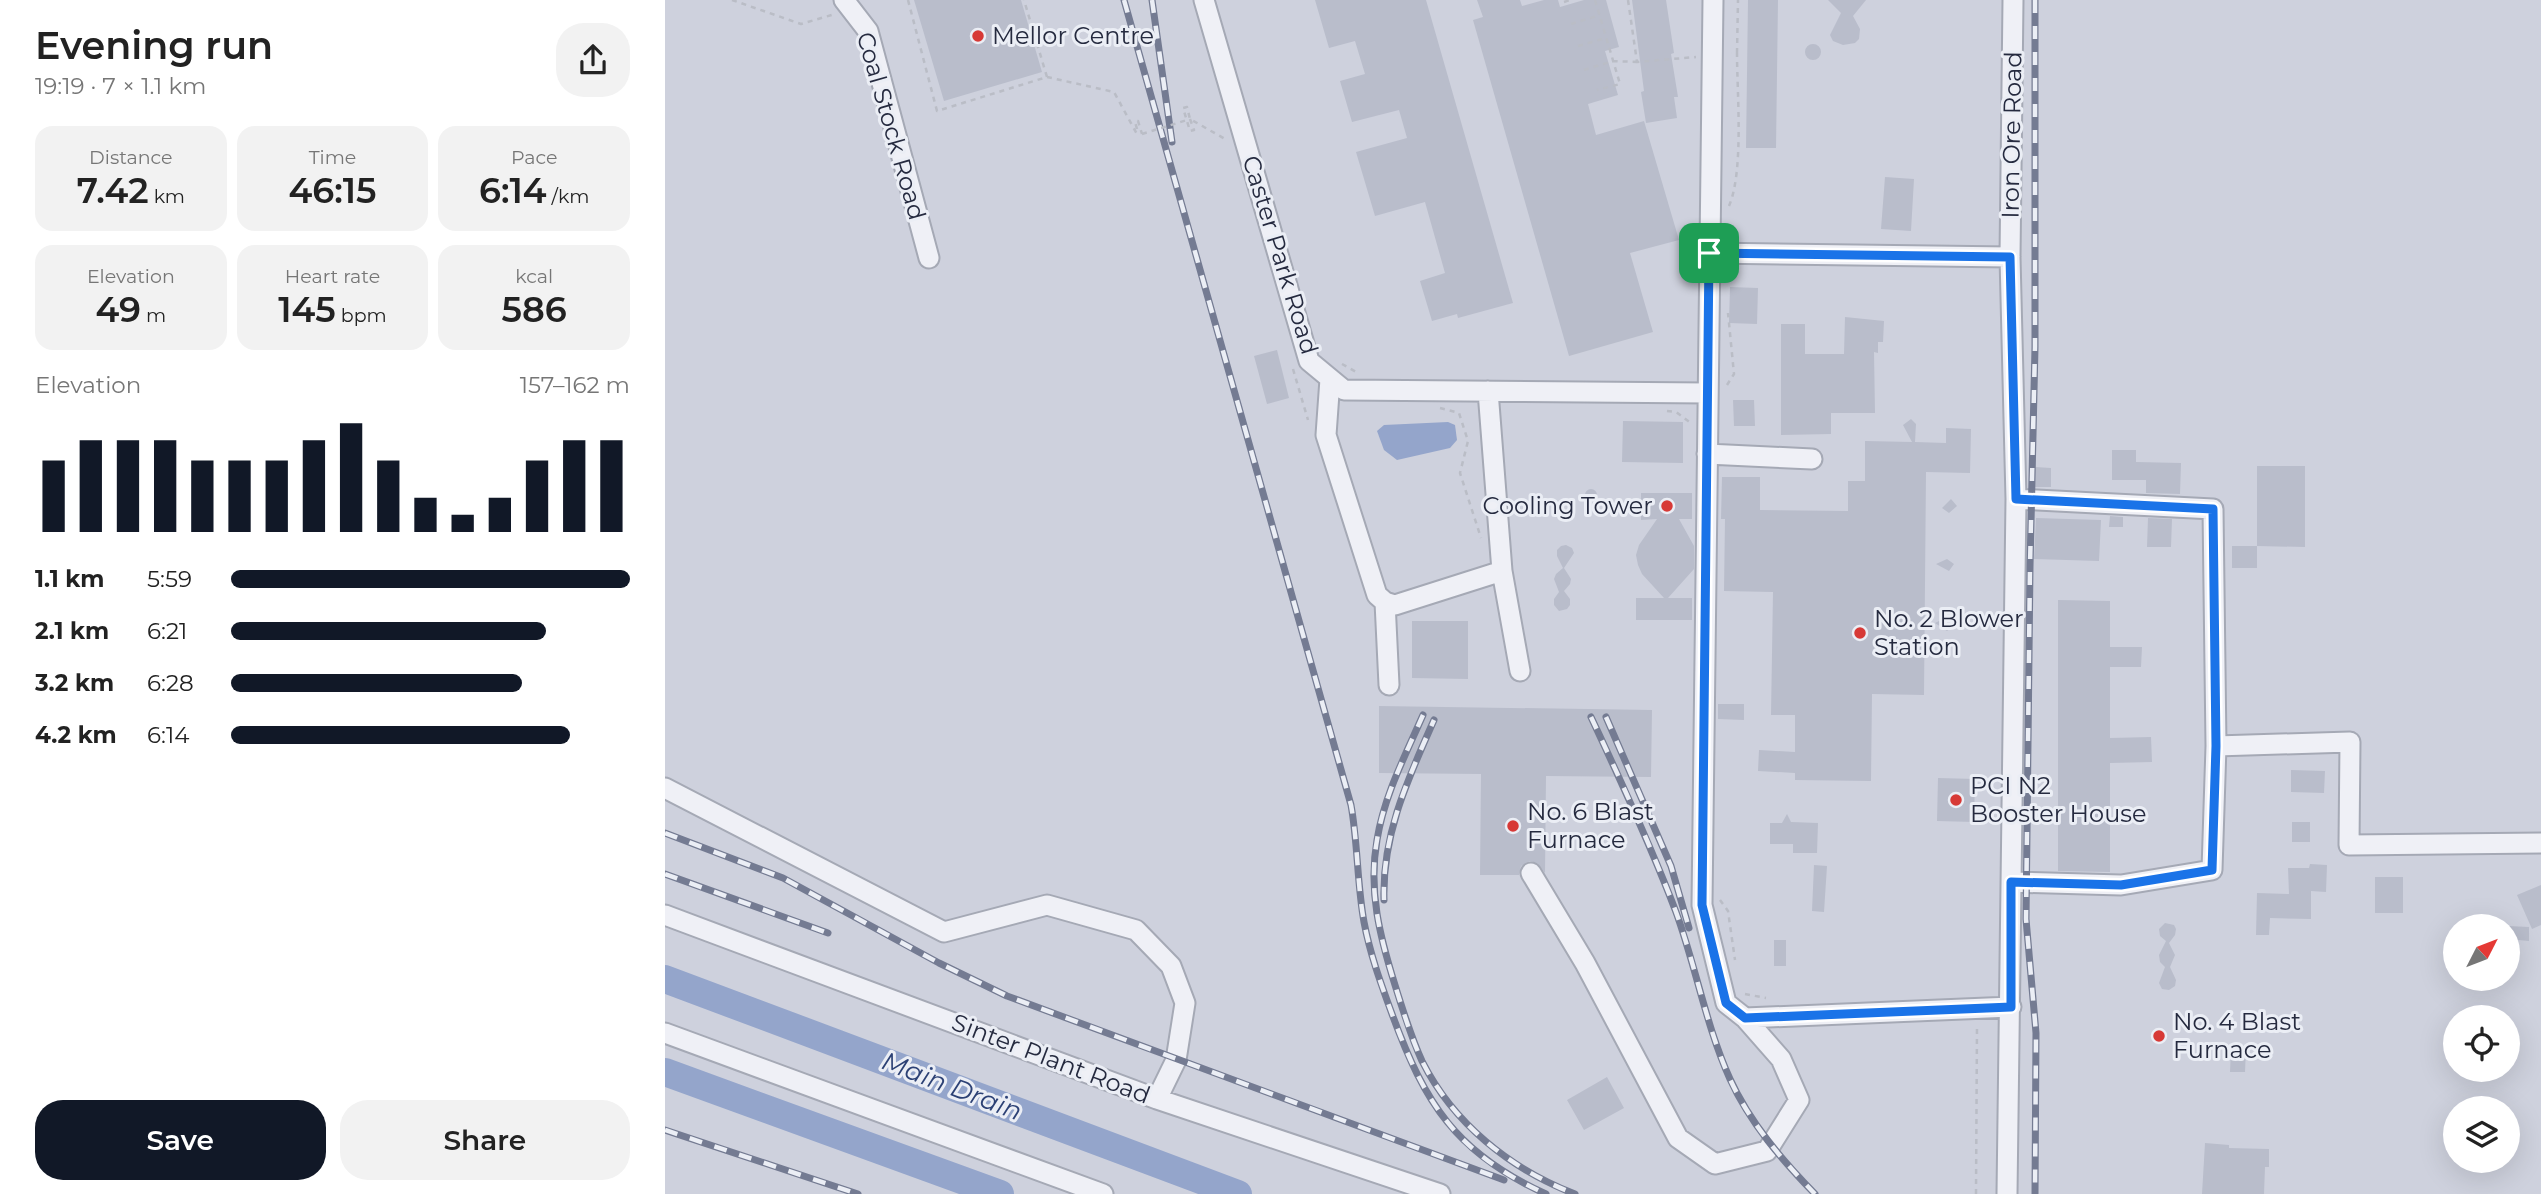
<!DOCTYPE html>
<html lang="en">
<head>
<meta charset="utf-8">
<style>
  :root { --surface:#fff; --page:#f2f2f2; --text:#222; --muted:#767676; --accent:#111827 }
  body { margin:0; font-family:Montserrat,sans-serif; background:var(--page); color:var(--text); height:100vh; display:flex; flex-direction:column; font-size:26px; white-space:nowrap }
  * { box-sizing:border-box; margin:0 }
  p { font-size:23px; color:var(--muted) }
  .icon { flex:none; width:38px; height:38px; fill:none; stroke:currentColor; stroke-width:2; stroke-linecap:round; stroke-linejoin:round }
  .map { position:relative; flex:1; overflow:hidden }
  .panel { display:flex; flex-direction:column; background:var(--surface); width:665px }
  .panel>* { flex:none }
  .needle { width:46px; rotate:48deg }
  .tools { position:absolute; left:1778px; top:914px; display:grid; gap:14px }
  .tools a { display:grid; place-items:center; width:77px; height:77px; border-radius:50%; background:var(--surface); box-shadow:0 7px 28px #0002; font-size:35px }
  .pin { position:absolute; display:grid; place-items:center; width:60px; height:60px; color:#fff; margin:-30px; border-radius:14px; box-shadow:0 4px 10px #0006 }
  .round { display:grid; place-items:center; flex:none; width:74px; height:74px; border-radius:28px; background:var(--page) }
  .overview { display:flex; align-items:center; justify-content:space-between; height:119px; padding:0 35px }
  h1 { font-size:38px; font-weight:600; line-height:52px }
  .stats { display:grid; grid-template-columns:repeat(3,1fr); gap:10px; height:119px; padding:7px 35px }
  .stats div { display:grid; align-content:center; border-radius:18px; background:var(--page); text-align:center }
  .stats b { font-size:35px; font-weight:600 }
  .stats small { font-size:19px; font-weight:400 }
  .stats p { font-size:19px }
  .chart { height:196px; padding:14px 35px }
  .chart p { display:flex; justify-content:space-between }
  .chart svg { width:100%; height:126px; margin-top:7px; stroke:var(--accent); stroke-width:6 }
  .primary-button { display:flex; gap:14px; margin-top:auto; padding:14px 35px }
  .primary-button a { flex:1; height:80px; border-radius:28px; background:var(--accent); color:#fff; font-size:28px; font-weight:600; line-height:80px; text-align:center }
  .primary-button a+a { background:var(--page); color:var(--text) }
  ul { padding:0 35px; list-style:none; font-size:23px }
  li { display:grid; grid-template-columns:112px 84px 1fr; align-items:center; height:52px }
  li i { height:18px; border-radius:9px; background:var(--accent) }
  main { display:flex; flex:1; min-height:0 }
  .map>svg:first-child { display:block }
  .built { fill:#ced1dd; fill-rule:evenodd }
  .water { fill:#94a5cb }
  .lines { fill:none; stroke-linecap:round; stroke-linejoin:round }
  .river { stroke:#94a5cb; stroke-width:28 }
  .building { fill:#b9bdcb }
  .minor-casing { stroke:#a5a9b5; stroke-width:23 }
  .path { stroke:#babdc6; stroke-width:2.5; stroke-dasharray:5 5; stroke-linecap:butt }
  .minor { stroke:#eff0f6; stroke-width:19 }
  .rail-casing { stroke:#747b92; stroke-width:7 }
  .rail { stroke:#ebeef5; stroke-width:4.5; stroke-dasharray:13; stroke-linecap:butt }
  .path-bridge { stroke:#babdc6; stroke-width:2.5; stroke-dasharray:5 5; stroke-linecap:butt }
  .route-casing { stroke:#fff; stroke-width:14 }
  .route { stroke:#1a73e8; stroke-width:9 }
  .poi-dot { fill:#d73936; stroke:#ebeef5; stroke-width:2.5 }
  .labels { text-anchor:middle; stroke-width:6; stroke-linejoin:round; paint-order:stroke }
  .poi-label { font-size:24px; fill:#252a3f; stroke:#ebeef5; text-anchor:start }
  .street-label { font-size:24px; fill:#252a3f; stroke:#ebeef5 }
  .water-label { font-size:26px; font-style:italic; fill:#2c4175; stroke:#ebeef5 }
</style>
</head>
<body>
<main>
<section class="panel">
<div class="overview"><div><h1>Evening run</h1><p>19:19 · 7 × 1.1 km</p></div><a class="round"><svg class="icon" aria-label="share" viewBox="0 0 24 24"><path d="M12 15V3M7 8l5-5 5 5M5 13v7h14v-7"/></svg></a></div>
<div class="stats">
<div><p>Distance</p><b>7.42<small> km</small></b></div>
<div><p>Time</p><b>46:15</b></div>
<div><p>Pace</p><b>6:14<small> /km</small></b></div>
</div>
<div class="stats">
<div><p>Elevation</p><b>49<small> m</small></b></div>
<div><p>Heart rate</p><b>145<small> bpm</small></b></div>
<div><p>kcal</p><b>586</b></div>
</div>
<div class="chart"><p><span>Elevation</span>157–162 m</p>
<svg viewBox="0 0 160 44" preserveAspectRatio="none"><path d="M5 44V19M15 44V12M25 44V12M35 44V12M45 44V19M55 44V19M65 44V19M75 44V12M85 44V6M95 44V19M105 44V32M115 44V38M125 44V32M135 44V19M145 44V12M155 44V12"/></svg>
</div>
<ul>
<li><b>1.1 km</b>5:59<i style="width:100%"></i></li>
<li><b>2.1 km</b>6:21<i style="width:79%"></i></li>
<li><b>3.2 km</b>6:28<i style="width:73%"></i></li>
<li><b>4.2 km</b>6:14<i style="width:85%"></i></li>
</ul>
<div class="primary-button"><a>Save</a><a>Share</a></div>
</section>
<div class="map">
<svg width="1876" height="1194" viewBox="0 0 1876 1194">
  <rect width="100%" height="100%" fill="#dcdfe7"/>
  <path class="built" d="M0 0H1876V1194H0ZM1790 926H1843V978H1790ZM1790 1017H1843V1069H1790ZM1790 1108H1843V1160H1790Z"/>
  <path class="water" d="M783 422 790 425 792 440 785 448 732 460 719 450 712 431 719 425Z"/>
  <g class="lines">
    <path class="river" d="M0 979 573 1194
      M0 1072 335 1194"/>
  </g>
  <path class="building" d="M249 0H356L377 72 279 101Z
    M650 0H761L848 303 793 318 792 314 767 321 755 281 780 273 760 202 710 216 691 152 742 138 734 110 687 122 675 81 700 74 690 41 664 48Z
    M812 0H855L857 6 879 0H893L895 7 919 0H941L954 47 940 51 953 95 923 104 931 135 979 121 1014 240 965 253 988 332 904 356 808 20 818 17Z
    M967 0H1001L1009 53 1006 54 1013 97H1009L1012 118 981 123 976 92 979 91Z
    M1083 0H1113L1111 148H1081Z
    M1163 0H1201L1188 16 1195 29 1194 39 1190 43 1178 45 1168 41 1165 35 1176 13Z
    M1140 52a8 8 0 1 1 16 0a8 8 0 1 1-16 0Z
    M1220 177 1249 179 1246 231 1216 229Z
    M1065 287 1093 288 1092 324 1064 323Z
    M1180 317 1219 321 1218 342H1213V353L1209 352 1210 413H1166V434L1116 435V324H1140V354H1179Z
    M612 350 624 398 602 404 589 356Z
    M1068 400H1089L1090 426H1069Z
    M1246 419 1251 424 1250 442 1281 443V428L1306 429 1305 473 1261 472 1259 695 1207 694 1206 781 1130 780V773L1093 771 1094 750 1130 752V715H1106L1108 592 1059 591 1060 519H1056L1057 477H1095V510L1183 511V481H1200V441L1247 442 1238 425Z
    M958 421 1018 422V463L957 462Z
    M1447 450H1471V462L1516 463 1515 494 1481 493V480H1447Z
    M1592 466H1640V547L1592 546Z
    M1370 467 1386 468V487H1370Z
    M920 495a6 6 0 1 1 12 0a6 6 0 1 1-12 0Z
    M976 493H1027V519H1014L1029 546V569L1003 598H1027V620H971V598H999L977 574 973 565 971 555 974 545 992 519 976 520Z
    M1286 499 1292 506 1284 513 1277 508Z
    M1445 516 1458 517V527H1444Z
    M1371 518 1436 520 1434 561 1369 559Z
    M1483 518 1507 519 1506 547H1482Z
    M901 545 907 548 909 553 899 568 906 579 905 584 899 591 905 599V605L902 609 894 611 889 605V599L894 592 889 579 891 574 898 568 892 556V550L896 546Z
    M1567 546H1592V568H1567Z
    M1282 559 1289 564 1284 571 1271 564Z
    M1393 600 1445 601V647H1477L1476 667H1445V738L1486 737 1487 762 1445 763V872L1393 871Z
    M1280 618 1286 620 1289 625 1282 631 1270 623Z
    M747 621H803V679L747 678Z
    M1053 704H1079V720L1053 719Z
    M714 706 987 710 986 777 881 776 880 873 872 863 865 861 856 866 854 875H815L816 774 714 773Z
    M1626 770 1660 771 1659 793 1626 792Z
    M1273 778 1310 779 1309 822 1272 821Z
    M1122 814 1126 822 1153 823 1152 853H1128V844H1105V823H1117Z
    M1627 822H1645V842H1627Z
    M1645 864 1662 865 1661 892 1646 891V919L1605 918 1604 935H1591L1592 893 1624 894 1623 868H1644Z
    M1149 865 1162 866 1159 912 1147 911Z
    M1710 877H1738V913H1710Z
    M1876 885V925L1867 929 1852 895Z
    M1500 923 1509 925 1511 929 1510 935 1504 943 1510 955 1505 967 1511 980 1510 986 1504 990 1497 989 1494 983 1500 967 1495 962 1494 955 1501 941 1495 936 1494 929Z
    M1843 926 1864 927V941L1843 939Z
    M1109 940H1121V966H1109Z
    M1566 1048 1581 1049 1580 1072H1565Z
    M942 1077 959 1108 919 1130 902 1100Z
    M1540 1143 1564 1145V1148L1604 1149V1167H1600L1599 1194H1537Z"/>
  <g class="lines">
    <defs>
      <path id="minor" d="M179 0 203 31 264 258
        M539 0 644 361 679 390 1042 393
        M1048 0 1037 905 1061 1003 1080 1018 1346 1007
        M1044 253 1345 257
        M665 379 661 435 712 595 720 602 730 605 837 571 823 391
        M1042 454 1147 459
        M1351 499 1548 509 1551 746 1685 742 1684 845 1876 843
        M837 571 855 671
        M720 602 724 685
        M0 788 279 932 382 905 471 930 506 966 520 1003 511 1060 492 1099
        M866 873 920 963 1013 1138 1050 1164 1102 1151 1134 1100 1116 1059 1080 1018
        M1346 882 1456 885 1547 870 1551 746
        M0 915 492 1099 775 1194
        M0 1033 438 1194
        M1342 1194 1351 499 1345 257 1348 0"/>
    </defs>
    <use href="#minor" class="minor-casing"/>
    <path class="path" d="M67 0 136 24 170 14
      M243 0 272 111 382 77 359 0
      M930 0 955 84 932 90
      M963 0 972 62 1031 57
      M899 2 905 0
      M906 24 935 15
      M913 46 941 38
      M1072 53 1073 0
      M919 70 948 61 972 62
      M382 77 449 92 473 136
      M525 119 529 130 525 131 518 108 522 107 525 119 560 139
      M472 129 470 122 473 121 477 134
      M1064 206C1079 171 1072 93 1072 53H1066
      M677 364 693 373
      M628 369 643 420
      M1062 385 1069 374 1063 313
      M775 408 794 413 803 441 795 473 816 538
      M1002 411 1011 412 1027 424
      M1055 900 1063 911 1070 960
      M1080 994 1101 998
      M1311 1194 1312 1025"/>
    <use href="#minor" class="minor"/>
    <defs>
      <path id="rail" d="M459 0 686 805C693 844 692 884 699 922 705 954 716 984 727 1014 760 1104 791 1153 881 1194
        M487 0 507 142
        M1370 0V347L1365 566 1361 919 1371 1033 1370 1194
        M758 715C740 756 719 796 712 840 703 891 715 937 730 985 738 1011 746 1037 757 1061 788 1123 845 1169 910 1194
        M926 717C956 781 986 846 1011 912 1031 967 1041 1026 1065 1079 1085 1123 1117 1160 1150 1194
        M941 717 1006 866 1024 928
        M0 833 118 878 274 963 342 996 839 1180
        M0 874 163 933
        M719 900C717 834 743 779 769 720
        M0 1130 193 1194"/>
    </defs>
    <use href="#rail" class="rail-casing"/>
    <use href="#rail" class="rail"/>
    <path class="path-bridge" d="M477 134 522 120"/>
  </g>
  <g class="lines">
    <defs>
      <path id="route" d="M1044 253 1345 257 1351 499 1548 509 1551 746 1547 870 1456 885 1346 882V1007L1080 1018 1061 1003 1037 905Z"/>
    </defs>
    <use href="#route" class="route-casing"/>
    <use href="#route" class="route"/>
  </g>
  <g class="poi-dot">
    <circle cx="313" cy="36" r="7"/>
    <circle cx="1002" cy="506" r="7"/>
    <circle cx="1195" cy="633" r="7"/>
    <circle cx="1291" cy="800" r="7"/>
    <circle cx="848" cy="826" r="7"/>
    <circle cx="1494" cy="1036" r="7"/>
  </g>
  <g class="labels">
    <g class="poi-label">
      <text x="327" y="44">Mellor Centre</text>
      <text x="988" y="514" text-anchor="end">Cooling Tower</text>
      <text x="1209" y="627">No. 2 Blower<tspan x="1209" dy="28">Station</tspan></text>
      <text x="1305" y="794">PCI N2<tspan x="1305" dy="28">Booster House</tspan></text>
      <text x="862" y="820">No. 6 Blast<tspan x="862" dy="28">Furnace</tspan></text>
      <text x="1508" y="1030">No. 4 Blast<tspan x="1508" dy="28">Furnace</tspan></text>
    </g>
    <g class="street-label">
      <text transform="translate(226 126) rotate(74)" y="8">Coal Stock Road</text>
      <text transform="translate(1347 135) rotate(-89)" y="8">Iron Ore Road</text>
      <text transform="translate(615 255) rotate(73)" y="8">Caster Park Road</text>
      <text transform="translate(386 1059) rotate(21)" y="8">Sinter Plant Road</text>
    </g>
    <g class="water-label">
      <text transform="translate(287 1086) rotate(21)" y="9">Main Drain</text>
    </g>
  </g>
</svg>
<div class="tools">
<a><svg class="needle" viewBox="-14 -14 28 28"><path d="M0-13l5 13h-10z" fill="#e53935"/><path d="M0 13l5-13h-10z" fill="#767676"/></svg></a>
<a><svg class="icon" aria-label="locate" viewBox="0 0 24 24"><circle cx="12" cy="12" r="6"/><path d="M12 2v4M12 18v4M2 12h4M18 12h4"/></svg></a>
<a><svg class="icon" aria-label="layers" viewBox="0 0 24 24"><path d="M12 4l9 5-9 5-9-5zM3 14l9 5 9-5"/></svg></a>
</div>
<div class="pin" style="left:1044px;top:253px;background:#1e9e55"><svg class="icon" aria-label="arrive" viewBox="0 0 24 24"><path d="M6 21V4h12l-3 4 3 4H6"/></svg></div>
</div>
</main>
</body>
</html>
